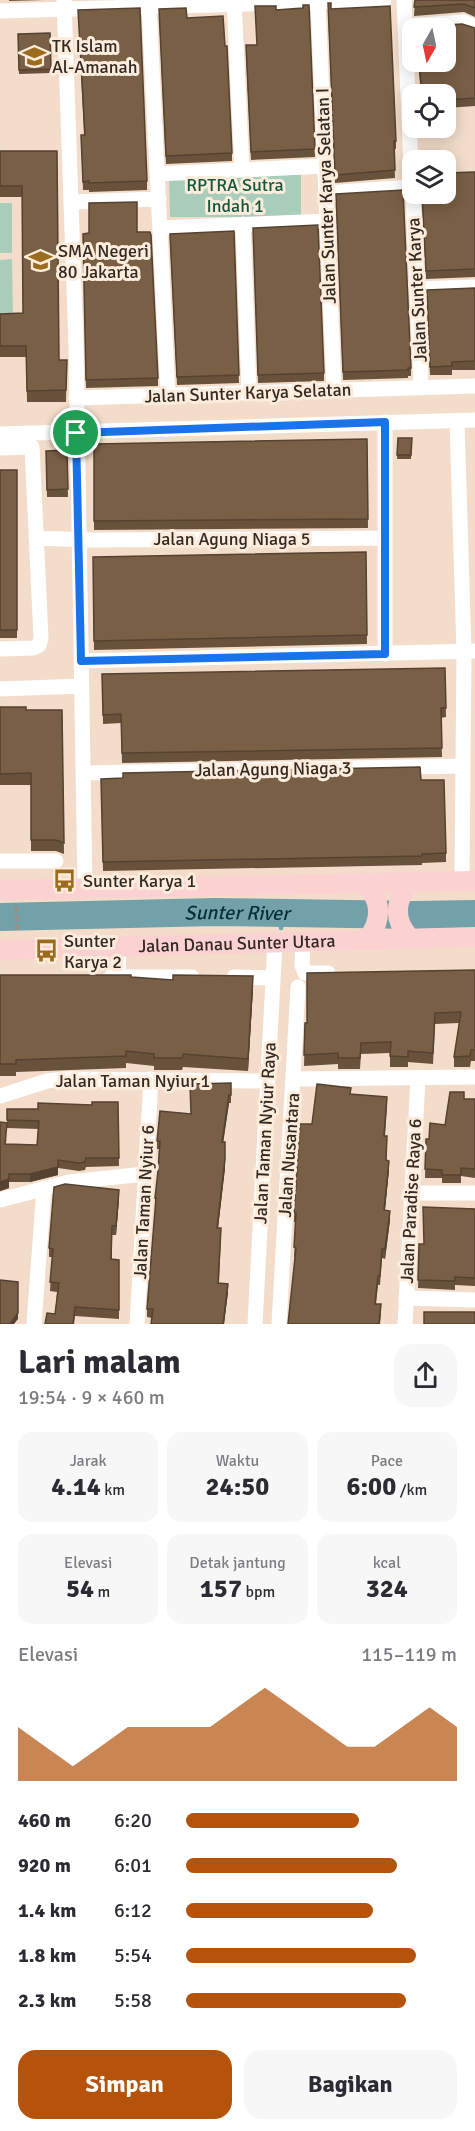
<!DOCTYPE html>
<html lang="id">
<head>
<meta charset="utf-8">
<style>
  :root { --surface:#fff; --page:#f7f7f7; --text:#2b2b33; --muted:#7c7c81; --accent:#b45309 }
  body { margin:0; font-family:Signika,sans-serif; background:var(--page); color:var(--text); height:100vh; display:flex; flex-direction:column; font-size:22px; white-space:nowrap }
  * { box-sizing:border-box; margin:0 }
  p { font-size:20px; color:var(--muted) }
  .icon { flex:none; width:33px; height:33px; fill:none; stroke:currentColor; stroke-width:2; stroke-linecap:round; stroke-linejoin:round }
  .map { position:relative; height:1324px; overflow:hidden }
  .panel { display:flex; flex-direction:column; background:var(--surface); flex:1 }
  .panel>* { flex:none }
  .needle { width:39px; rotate:189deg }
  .tools { position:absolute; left:402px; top:18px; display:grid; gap:12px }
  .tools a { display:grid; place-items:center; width:54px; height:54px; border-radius:12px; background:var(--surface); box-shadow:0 3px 15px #0003; font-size:30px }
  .pin { position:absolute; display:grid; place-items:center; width:51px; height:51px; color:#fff; margin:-26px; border:3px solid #fff; border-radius:50%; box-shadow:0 2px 6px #0007 }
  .round { display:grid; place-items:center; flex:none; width:63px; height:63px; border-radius:18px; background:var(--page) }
  .headline { display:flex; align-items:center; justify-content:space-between; height:102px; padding:0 18px }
  h1 { font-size:33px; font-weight:700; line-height:45px }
  .figures { display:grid; grid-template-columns:repeat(3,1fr); gap:9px; height:102px; padding:6px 18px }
  .figures div { display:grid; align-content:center; border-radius:15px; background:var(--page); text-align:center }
  .figures b { font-size:26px; font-weight:700 }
  .figures small { font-size:16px; font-weight:400 }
  .figures p { font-size:16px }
  .chart { height:168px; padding:12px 18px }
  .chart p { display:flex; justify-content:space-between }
  .chart svg { width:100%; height:108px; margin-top:6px; fill:var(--accent); opacity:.7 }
  .cta { display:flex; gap:12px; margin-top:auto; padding:12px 18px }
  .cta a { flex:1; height:69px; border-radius:18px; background:var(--accent); color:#fff; font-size:24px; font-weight:700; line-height:69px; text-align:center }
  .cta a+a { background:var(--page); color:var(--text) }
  ul { padding:0 18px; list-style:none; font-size:20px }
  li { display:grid; grid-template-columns:96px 72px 1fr; align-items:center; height:45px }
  li i { height:15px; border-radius:8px; background:var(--accent) }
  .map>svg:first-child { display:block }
  .green { fill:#a8cdba }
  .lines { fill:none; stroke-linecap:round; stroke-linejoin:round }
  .stream { stroke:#73a1aa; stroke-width:4.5 }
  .river { stroke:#73a1aa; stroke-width:28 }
  .path { stroke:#9e8e81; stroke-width:3; stroke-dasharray:6 3; stroke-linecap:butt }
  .minor { stroke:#fff; stroke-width:15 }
  .major { stroke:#fbd1d1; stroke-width:20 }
  .wall { fill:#68523c }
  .shaded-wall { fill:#554231 }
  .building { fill:#795f46; stroke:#554231; stroke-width:1.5 }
  .route-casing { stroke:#fff; stroke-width:12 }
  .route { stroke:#1a73e8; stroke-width:8 }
  .labels { text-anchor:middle; stroke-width:6; stroke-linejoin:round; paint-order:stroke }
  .poi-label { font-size:18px; fill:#322a23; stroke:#fdecdb; text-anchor:start }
  .park-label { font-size:18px; fill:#12583d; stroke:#fdecdb }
  .street-label { font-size:18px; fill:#322a23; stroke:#fdecdb }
  .water-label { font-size:20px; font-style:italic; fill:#04323a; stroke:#fdecdb }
</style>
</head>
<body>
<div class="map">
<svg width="475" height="1324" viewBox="0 0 475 1324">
  <rect width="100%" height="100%" fill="#f3ddca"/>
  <path class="green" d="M301 174V217H170L169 175Z
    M0 203H12V253H0Z
    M12 259 13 318H0V260Z"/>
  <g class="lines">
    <path class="stream" d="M281 913V928"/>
    <path class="river" id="s1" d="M0 917 215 912 414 915 475 914"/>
    <path class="path" d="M16 906 17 933"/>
    <path class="minor" d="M64 0 76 346 85 888
      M234 0 242 170
      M404 0 412 192
      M318 2 334 390
      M149 7 168 396
      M0 11 384 0
      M405 26 464 22 475 27
      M157 174 325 166
      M326 193 412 187
      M413 194 421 386
      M71 202 159 199
      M243 224 249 391
      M160 228 327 221
      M417 289 475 287
      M76 398 475 386
      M457 421 464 652 462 881
      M385 422V654
      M0 434 475 420
      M0 448 32 447 41 638 39 645 33 648 0 649
      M36 538 92 540 385 538
      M81 661 475 651
      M0 689 82 686
      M84 773 462 766
      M0 861H56
      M303 942 302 965 305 973H328
      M111 977H192
      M118 977 119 946
      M234 977 273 978
      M294 1079 475 1077
      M0 1096 47 1081 64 1079 267 1081
      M411 1193H475
      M0 1200 69 1182 145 1174
      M406 1298 475 1300
      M34 1324 44 1188
      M137 1324 151 1079
      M255 1324 275 942
      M279 1324 298 987
      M405 1324 418 1078"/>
    <g class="major">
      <path d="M409 882C395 902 393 920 410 938"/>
      <path d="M363 883C383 899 382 921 367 940"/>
      <path d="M0 890 475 881"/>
      <path id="s2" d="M0 950 475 937"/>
    </g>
  </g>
  <path class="wall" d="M9 0H44L9 1Z
    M415 0H475V17L464 12 414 16Z
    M309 5 315 157 251 160 246 53 257 45 276 10 303 8Z
    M331 9 396 141V149H394L395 178 335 183 328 11Z
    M78 10 147 181V190L89 192V190H83L81 135H84Z
    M159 16 187 18 232 153V161L166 164Z
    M475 28V106L446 108V94H421L418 62H446Z
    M50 33 51 73 19 74 18 34Z
    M0 151H57L59 360H67L66 402H27L26 357H0V314L23 313 22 197H0Z
    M475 172V277L426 279 422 194Z
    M336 202 411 368V376H408V378L343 380Z
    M253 228 324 373V381L258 383Z
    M234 231 239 383 177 385 170 242Z
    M137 232 158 378V386L86 388 83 234Z
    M475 288V370H452V375H430L427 298Z
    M398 438H412L411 459H397Z
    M367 439 368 528 94 530V444Z
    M67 450 68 497H47L46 451Z
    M0 470H17V638H0Z
    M366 552 367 644 94 650 93 557Z
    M445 668 446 717 441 718 442 757 122 763 121 723 103 724 102 674Z
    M0 707 26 710H62L64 854 56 851H31V785H0Z
    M101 779 421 780 446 853V862L422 863V865L103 871Z
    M475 970V1061H471L470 1067H454V1057L459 1023 435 1024 433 1064 408 1062V1067H390V1053L361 1054 360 1069H338V1064L304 1066 305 1023Z
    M0 975 131 977 253 988 248 1071 183 1067 182 1070H154V1066L126 1063V1068L16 1072V1076H0Z
    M231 1083V1103H229L223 1142H225V1168L218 1228 221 1237 219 1283 228 1292 224 1324H151L152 1318 147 1317V1309L156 1206H155V1198L158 1171 159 1149H157V1141Z
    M351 1094 387 1106 385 1136 387 1146 386 1160 389 1170 385 1210 390 1220 385 1259 382 1258 380 1285H378L376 1304 381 1314 380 1324H288L295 1257H294L296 1222H294V1213L312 1124Z
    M464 1099H475V1178L461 1176V1183H442V1178H425L426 1139H429L445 1125Z
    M118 1102 119 1166 86 1167 85 1170 79 1171 58 1168V1175L30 1182H9V1188L0 1191 7 1132 6 1144 37 1145 38 1129 7 1128V1109H38L92 1105Z
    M119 1199 116 1235H112V1259L119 1260V1319L75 1316 74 1324H45L55 1314 57 1292 50 1291 52 1257H49V1248Z
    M475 1209V1286L455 1285V1290L418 1288 419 1244H423Z"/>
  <path class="shaded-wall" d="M253 976V988L248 1071V1059Z
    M229 1095V1103L222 1151V1142Z
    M225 1159V1168L217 1237V1228Z
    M58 1160V1175L30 1182V1174Z
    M389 1161V1170L384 1219V1210Z
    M9 1179V1188L0 1191V1182Z
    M119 1190V1199L116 1235V1226Z
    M390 1211V1220L385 1259V1249Z
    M228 1284V1292L224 1324H223Z
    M18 1313V1319L14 1324H10Z"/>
  <path class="building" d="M415 0H475V8L464 4 414 7Z
    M328 3H331V9L390 6 396 141H394L395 170 335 175Z
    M303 5H309L315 149 251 152 246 45H257L255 6H276V10L303 8Z
    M140 8 147 181 89 183V181L83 182 81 135H85L78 10Z
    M186 8 187 18 223 16 225 46H227L232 153 166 156 159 9Z
    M462 24 475 28V98L446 100V94H422L419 62H446V28H416V27Z
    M50 33 51 69 19 70 18 34Z
    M0 151H57L59 360H67L66 390 27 391 26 346H0V314L23 313 22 186H0Z
    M475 172V269L426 271 422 194H446V173Z
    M403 190 411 368H408V370L343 372 336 194Z
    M137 202V232H150L151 235 158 378 86 380 83 234 89 233V203Z
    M318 225 324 373 258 375 253 228Z
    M234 231 239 375 177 377 170 234Z
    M475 288V361L452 362V366L430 367 427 290Z
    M398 438H412L411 455H397Z
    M367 439 368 519 94 521V444Z
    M67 450 68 489 47 490 46 451Z
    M0 470H17V630H0Z
    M366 552 367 635 94 641 93 557Z
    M445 668 446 708H441L442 748 122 753 121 714 103 715 102 674Z
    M0 707H26V710H62L64 843 56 840H31V773L0 774Z
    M420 767 421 780H444L446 853 422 854V856L103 862 101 779 123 778V773Z
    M475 970V1050H471L470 1056 454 1057 461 1012 435 1013 433 1053 408 1051V1057L390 1056 391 1042 361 1043 360 1058H338V1053L304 1055 305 1023H307V973Z
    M0 975H131V977L173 980V975L253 976 248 1059 183 1054 182 1058H154V1054L126 1051V1056L16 1060V1064H0Z
    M231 1083V1095H229L222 1142H225V1159L217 1228H221L218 1283 228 1284 223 1324H151L153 1309H147L156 1198H155L158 1171 160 1141H157L160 1111 191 1114 190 1084Z
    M317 1084 351 1088 350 1094 387 1097 384 1136H387L386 1160 389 1161 384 1210 390 1211 385 1249H382L380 1276H378L375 1304H381L379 1324H288L296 1248 294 1247 296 1213H294L300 1124H312Z
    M450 1092H464V1099H475V1169L461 1168V1175H442V1170L425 1169 426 1139H429L430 1123 445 1125Z
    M92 1102H118L119 1158H86L85 1162 79 1163 58 1160V1167L30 1174H9V1179L0 1182V1122L7 1123 5 1144 37 1145 39 1121 7 1120V1109H38V1103L92 1105Z
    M65 1184 119 1190 116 1226H112L111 1259 119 1260V1310L75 1307 73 1324H45L47 1313 55 1314 59 1283 50 1282 53 1249 49 1248 54 1187Z
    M423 1207 475 1209V1278L455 1277V1281L418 1280 419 1244H424Z
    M0 1280 18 1282V1313L10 1324H0Z
    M424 1312H475V1324H424Z"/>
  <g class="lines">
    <defs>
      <path id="route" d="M385 422V654L81 661 76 433Z"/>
    </defs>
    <use href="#route" class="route-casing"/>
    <use href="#route" class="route"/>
  </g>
  <defs>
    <symbol id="school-bare" viewBox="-9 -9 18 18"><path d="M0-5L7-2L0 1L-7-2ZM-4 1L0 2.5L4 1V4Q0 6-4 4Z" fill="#9b6b1e" stroke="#fdecdb" stroke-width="2.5" paint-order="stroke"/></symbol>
    <symbol id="bus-bare" viewBox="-9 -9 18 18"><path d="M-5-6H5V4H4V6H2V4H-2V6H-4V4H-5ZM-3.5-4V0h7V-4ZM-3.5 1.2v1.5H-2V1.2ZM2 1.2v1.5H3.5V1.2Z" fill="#9b6b1e" stroke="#fdecdb" stroke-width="2.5" paint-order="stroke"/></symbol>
  </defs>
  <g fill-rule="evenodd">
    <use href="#school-bare" x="18" y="40" width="33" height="33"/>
    <use href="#school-bare" x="24" y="244" width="33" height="33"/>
    <use href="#bus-bare" x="48" y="864" width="33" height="33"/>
    <use href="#bus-bare" x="30" y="934" width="33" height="33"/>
  </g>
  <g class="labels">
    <g class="poi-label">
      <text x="52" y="52">TK Islam<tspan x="52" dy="21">Al-Amanah</tspan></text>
      <text x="58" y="257">SMA Negeri<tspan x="58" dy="21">80 Jakarta</tspan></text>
      <text x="83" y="887">Sunter Karya 1</text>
      <text x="64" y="947">Sunter<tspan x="64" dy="21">Karya 2</tspan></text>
    </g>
    <g class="park-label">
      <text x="235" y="191">RPTRA Sutra<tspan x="235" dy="21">Indah 1</tspan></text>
    </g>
    <g class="street-label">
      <text transform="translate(326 196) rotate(-92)" y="6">Jalan Sunter Karya Selatan I</text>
      <text transform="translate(417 290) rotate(-93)" y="6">Jalan Sunter Karya</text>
      <text transform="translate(248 393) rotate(-2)" y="6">Jalan Sunter Karya Selatan</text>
      <text x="232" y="545">Jalan Agung Niaga 5</text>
      <text transform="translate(273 769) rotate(-1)" y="6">Jalan Agung Niaga 3</text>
      <text dy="6" stroke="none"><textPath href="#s2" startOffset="237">Jalan Danau Sunter Utara</textPath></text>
      <text x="133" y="1087">Jalan Taman Nyiur 1</text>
      <text transform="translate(265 1133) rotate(-87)" y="6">Jalan Taman Nyiur Raya</text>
      <text transform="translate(289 1155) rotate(-86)" y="6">Jalan Nusantara</text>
      <text transform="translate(411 1201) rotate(-87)" y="6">Jalan Paradise Raya 6</text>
      <text transform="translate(144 1202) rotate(-87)" y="6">Jalan Taman Nyiur 6</text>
    </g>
    <g class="water-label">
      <text dy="7" stroke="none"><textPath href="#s1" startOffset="237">Sunter River</textPath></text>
    </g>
  </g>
</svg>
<div class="tools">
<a><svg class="needle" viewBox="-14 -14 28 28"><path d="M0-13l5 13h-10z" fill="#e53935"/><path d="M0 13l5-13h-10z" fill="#7c7c81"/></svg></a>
<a><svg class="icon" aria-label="locate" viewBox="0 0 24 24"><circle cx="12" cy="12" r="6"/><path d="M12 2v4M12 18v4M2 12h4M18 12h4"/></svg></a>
<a><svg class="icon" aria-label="layers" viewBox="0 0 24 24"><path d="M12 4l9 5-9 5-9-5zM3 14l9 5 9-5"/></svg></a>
</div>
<div class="pin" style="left:76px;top:433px;background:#1e9e55"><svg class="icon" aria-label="arrive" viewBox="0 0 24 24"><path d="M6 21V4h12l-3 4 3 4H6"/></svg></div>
</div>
<section class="panel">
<div class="headline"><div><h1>Lari malam</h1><p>19:54 · 9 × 460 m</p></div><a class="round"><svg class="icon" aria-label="share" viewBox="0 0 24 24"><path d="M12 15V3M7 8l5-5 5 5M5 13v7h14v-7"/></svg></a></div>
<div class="figures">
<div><p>Jarak</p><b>4.14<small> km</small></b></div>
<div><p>Waktu</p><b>24:50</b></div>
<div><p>Pace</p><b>6:00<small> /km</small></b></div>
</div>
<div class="figures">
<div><p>Elevasi</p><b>54<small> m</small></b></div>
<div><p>Detak jantung</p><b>157<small> bpm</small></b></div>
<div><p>kcal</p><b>324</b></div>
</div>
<div class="chart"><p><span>Elevasi</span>115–119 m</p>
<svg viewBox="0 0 160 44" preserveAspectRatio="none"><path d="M0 44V22L10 30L20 38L30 30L40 22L50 22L60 22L70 22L80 14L90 6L100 14L110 22L120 30L130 30L140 22L150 14L160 22V44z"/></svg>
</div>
<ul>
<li><b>460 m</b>6:20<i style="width:64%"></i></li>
<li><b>920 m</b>6:01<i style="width:78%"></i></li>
<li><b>1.4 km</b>6:12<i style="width:69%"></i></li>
<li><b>1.8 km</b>5:54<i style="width:85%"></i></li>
<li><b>2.3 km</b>5:58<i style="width:81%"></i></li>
</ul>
<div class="cta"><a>Simpan</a><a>Bagikan</a></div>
</section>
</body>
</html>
